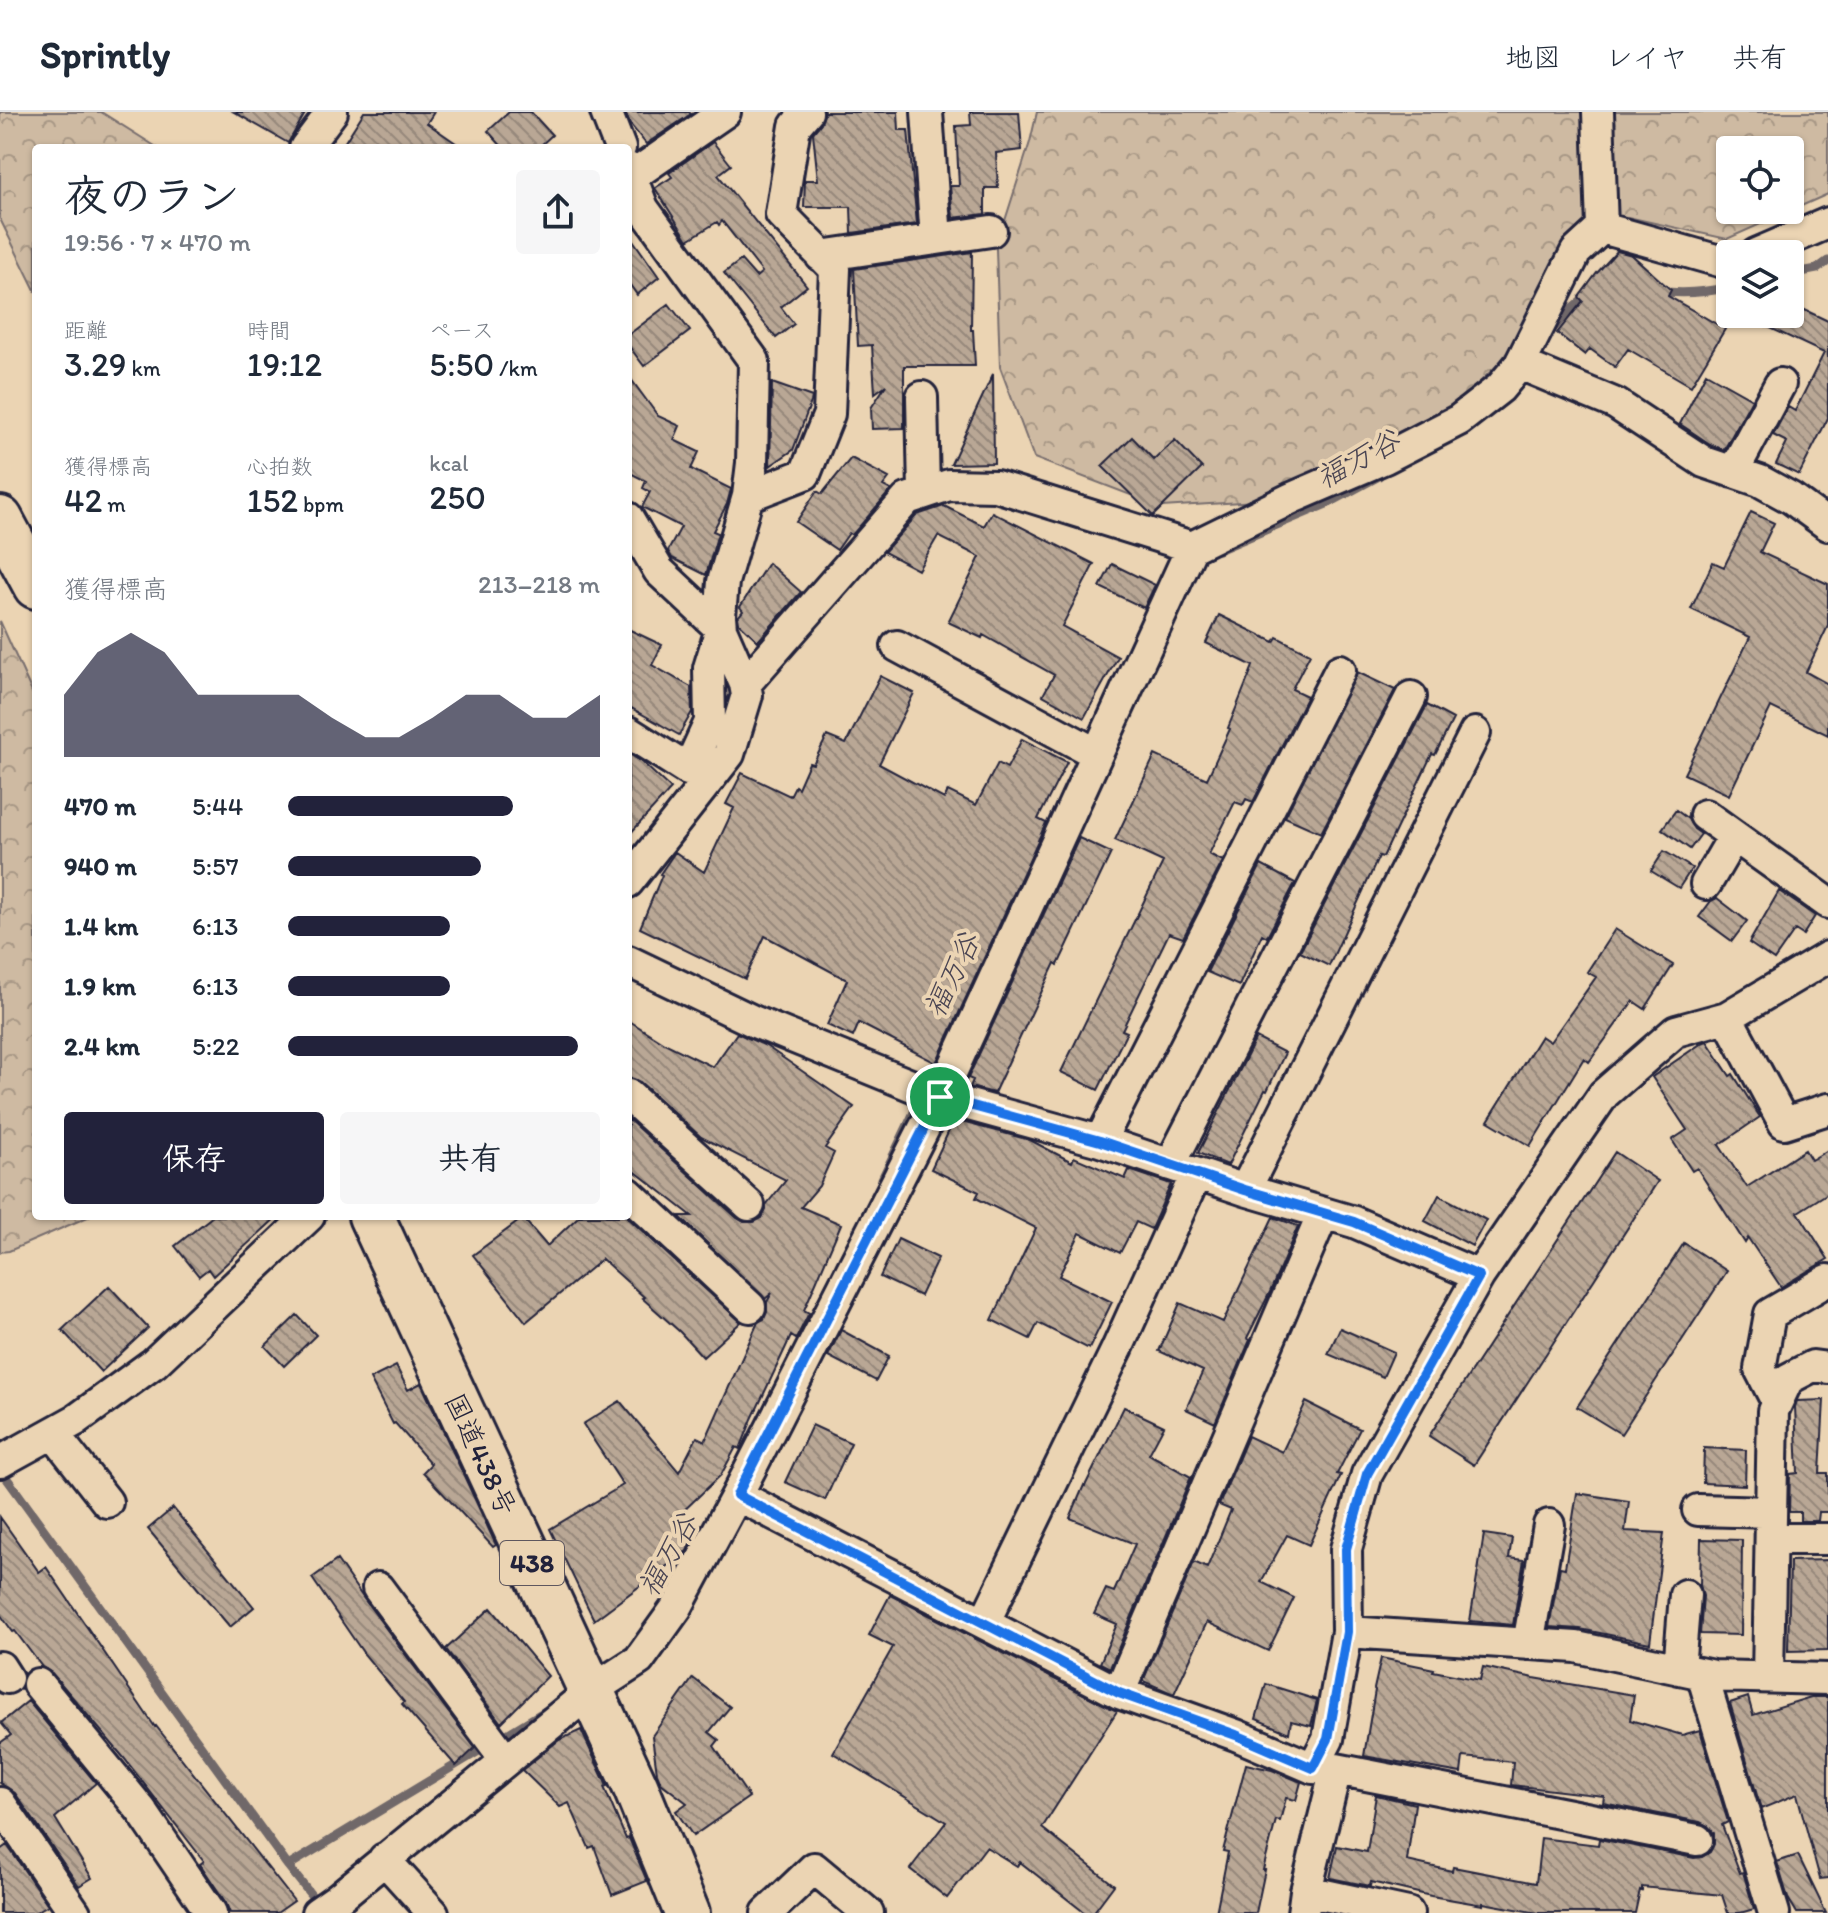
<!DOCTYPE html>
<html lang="ja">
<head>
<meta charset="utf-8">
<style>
  :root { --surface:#fff; --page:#f6f6f7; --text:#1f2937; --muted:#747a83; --line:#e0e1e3; --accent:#22223b }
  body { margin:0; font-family:Itim,"Klee One",sans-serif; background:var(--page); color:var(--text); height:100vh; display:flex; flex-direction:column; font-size:30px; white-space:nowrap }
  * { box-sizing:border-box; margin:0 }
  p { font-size:26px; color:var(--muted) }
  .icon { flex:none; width:44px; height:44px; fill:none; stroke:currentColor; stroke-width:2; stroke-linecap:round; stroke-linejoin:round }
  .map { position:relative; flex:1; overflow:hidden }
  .sheet { position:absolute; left:32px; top:32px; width:600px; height:1076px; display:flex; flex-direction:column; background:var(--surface); border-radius:8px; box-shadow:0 2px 6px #0004 }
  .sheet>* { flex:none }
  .fabs { position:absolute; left:1716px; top:24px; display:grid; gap:16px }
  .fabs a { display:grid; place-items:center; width:88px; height:88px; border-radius:8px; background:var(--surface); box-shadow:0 2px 6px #0004; font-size:40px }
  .pin { position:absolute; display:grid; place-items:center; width:68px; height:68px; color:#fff; margin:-34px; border:4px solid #fff; border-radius:50%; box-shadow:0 2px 8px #0007 }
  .round { display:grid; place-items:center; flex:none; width:84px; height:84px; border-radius:8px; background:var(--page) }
  .headline { display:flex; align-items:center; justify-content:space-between; height:136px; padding:0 32px }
  h1 { font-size:44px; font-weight:600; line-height:60px }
  .stats { display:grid; grid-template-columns:repeat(3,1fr); gap:12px; height:136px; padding:8px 32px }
  .stats div { display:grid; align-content:center }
  .stats b { font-size:34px; font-weight:600 }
  .stats small { font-size:22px; font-weight:400 }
  .stats p { font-size:22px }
  .chart { height:224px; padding:16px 32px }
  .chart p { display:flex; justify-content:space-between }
  .chart svg { width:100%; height:144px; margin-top:8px; fill:var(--accent); opacity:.7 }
  .button { display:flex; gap:16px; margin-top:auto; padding:16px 32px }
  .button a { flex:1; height:92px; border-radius:8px; background:var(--accent); color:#fff; font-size:32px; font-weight:600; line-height:92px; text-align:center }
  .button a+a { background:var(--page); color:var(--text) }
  ul { padding:0 32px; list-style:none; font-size:26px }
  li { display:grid; grid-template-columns:128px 96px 1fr; align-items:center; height:60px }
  li i { height:20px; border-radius:10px; background:var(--accent) }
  header { display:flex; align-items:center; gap:48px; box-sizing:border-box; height:112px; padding:0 40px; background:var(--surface); border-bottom:2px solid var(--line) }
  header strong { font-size:38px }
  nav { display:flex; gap:44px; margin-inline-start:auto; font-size:28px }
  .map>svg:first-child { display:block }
  .forest { fill:url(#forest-crowns); stroke:#786e6e; stroke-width:2; fill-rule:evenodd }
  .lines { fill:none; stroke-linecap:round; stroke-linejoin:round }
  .stream { stroke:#706769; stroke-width:9 }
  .building { fill:url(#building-back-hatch); stroke:#22223b; stroke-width:2 }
  .minor-casing { stroke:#22223b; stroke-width:36 }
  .highway-casing { stroke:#22223b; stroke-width:50 }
  .minor { stroke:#ebd4b3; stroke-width:30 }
  .highway { stroke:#ebd4b3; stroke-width:44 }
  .route-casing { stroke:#fff; stroke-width:16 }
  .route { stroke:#1a73e8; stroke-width:10 }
  .labels { text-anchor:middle; stroke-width:8; stroke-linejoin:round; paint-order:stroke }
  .shield { fill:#ebd4b3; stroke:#5e575f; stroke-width:2 }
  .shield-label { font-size:26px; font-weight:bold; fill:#22223b }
  .street-label { font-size:28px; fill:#22223b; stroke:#ebd4b3 }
  .water-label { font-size:30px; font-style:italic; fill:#494452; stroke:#ebd4b3 }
</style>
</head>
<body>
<header>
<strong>Sprintly</strong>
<nav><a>地図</a><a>レイヤ</a><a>共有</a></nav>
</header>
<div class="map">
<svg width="1828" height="1801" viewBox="0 0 1828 1801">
  <defs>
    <pattern id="forest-crowns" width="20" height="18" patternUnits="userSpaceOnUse" patternTransform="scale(2)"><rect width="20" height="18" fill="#cebaa2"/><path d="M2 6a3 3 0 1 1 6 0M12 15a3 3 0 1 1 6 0" fill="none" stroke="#a79785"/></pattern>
    <pattern id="building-back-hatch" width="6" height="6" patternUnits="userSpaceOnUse" patternTransform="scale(2)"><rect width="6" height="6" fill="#b9a795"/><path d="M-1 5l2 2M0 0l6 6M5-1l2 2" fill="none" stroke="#96887b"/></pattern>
  </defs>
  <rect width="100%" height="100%" fill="#ebd4b3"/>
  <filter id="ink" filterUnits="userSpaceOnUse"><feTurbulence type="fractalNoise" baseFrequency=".0125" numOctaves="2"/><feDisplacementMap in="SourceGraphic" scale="16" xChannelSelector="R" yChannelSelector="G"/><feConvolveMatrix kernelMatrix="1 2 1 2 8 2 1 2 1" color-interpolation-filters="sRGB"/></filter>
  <g filter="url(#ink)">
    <path class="forest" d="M0 0H101L158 36H36V180L0 107Z
      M1037 0H1828V82L1727 127 1628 105 1556 180 1519 232 1451 298 1358 350 1257 389 1162 395 1034 346 1000 255 996 137 1030 30ZM1730 38H1790V98H1730Z
      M0 509 36 589V1104H90L9 1139 0 1140Z"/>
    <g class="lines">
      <path class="stream" d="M1790 162 1817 157 1828 149
        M1659 179C1683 183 1707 180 1730 175
        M1550 220 1564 204 1591 181
        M1218 438 1331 390 1379 364
        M882 1067 988 846
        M0 1357 288 1754 319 1793
        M288 1754 545 1599"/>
    </g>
    <path class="building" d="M234 0H306L288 31Z
      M364 0H434L427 11 463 36H341Z
      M509 0H531L552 23 538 36H503L488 19Z
      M625 0H689L691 2 646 32 630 12Z
      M825 0H898L899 18H908L917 112 852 121 851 95H804L805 68H818L813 21 821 11Z
      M970 0H1019L1022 38 996 41 998 76H985V102L953 106 950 74H959L956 14 971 13Z
      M713 30 731 53 718 63 807 174 781 195 794 212 776 226 724 161 741 148 756 165 762 160 722 109 719 113 717 110 688 128 655 76 672 65 669 61Z
      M628 121 659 165 637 183 628 170Z
      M1617 139 1632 143 1671 178 1668 184 1725 217 1691 274 1628 237 1615 255 1590 237 1585 243 1557 221 1583 189 1579 185 1597 161Z
      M972 140 971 218H973L975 254H904V316L872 317 871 296 886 273 875 281 872 233 858 234 854 157Z
      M1790 191 1828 209V306L1799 363 1776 352 1787 330 1773 323 1788 295 1795 299 1824 241 1740 202H1790Z
      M669 192 690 219 644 254 628 233V223Z
      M1706 261 1752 287 1724 338 1710 332 1680 312Z
      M993 262 994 351 951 352Z
      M628 263 658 304 680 314 674 328 699 340 691 357 731 377 727 392 713 419 718 421 706 463 672 446 668 439 681 415 642 395 650 380 643 376 646 369 628 360Z
      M772 271 812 285 811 290 793 338 770 354Z
      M1132 325 1154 348 1175 328 1202 356 1153 404 1102 354Z
      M851 346 889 366 883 374 891 378 852 423 849 421 837 438 796 410 817 379 822 382Z
      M944 394 984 414 992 400 1094 452 1062 514 1118 545 1084 606 1043 583 1054 563 983 523 982 526 948 510 980 445 938 424 918 458 884 440 917 403Z
      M1751 400 1774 411 1760 440 1828 472V514L1806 560 1828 572V623L1771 595 1729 683 1684 662 1750 525 1691 497 1713 450 1724 455Z
      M768 451 801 480 758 529 739 511 738 505 743 499 740 495Z
      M1112 452 1155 473 1144 496 1100 475Z
      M1219 503 1274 530 1277 525 1310 542 1292 577 1307 584 1253 690 1246 687 1243 693 1235 690 1209 742 1223 749 1183 826 1169 821 1122 918 1127 920 1098 978 1061 960 1163 750 1115 728 1155 643 1207 667 1230 617 1228 616 1253 554 1206 531Z
      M628 517 662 533 652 553 691 575 692 600 679 623 631 596 628 602Z
      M1357 560 1395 578 1321 721 1285 705Z
      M880 564 914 581 879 652 944 687 948 679 976 693 998 651 1007 656 1022 627 1067 650 1038 707 1046 711 936 951 859 911 853 925 827 913 847 868 765 824 745 867 640 816 662 763 660 762 675 740 704 760 734 696 726 692 742 661 790 684 795 674 798 676 809 651 813 652 827 624 846 632Z
      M1427 593 1453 607 1435 643 1432 642 1383 745 1379 744 1329 854 1300 840Z
      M628 641 643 651 671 677 628 724Z
      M1676 698 1688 707 1694 717 1701 722 1690 737 1662 717Z
      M1079 726 1111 741 1058 853 1055 851 994 981 970 975 973 968 968 966Z
      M1664 739 1692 756 1679 776 1651 759Z
      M1261 753 1295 771 1267 825 1262 822 1239 874 1207 860Z
      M1779 779 1815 804 1803 823 1795 818 1774 848 1749 831Z
      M1717 786 1747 809 1732 829 1699 805 1711 789Z
      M1615 817 1673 853 1645 897 1633 889 1589 950 1584 946 1530 1034 1488 1009 1541 924 1550 930 1596 865 1587 860Z
      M628 908 664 931 713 955 737 921 766 934 854 995 825 1036 834 1041 819 1074 801 1095 841 1112 804 1198 809 1201 796 1227 791 1224 752 1307 740 1337 736 1335 721 1363 675 1407 691 1430 687 1439 594 1508 550 1417 623 1373 583 1312 620 1289 679 1360 697 1325 705 1329 758 1210 764 1207 767 1200V1190L772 1181 765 1187 679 1104H692L628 1054V1007L737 1106 744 1110H754L762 1106 766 1098V1093L786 1068 701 1025 640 970 628 966Z
      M1256 926 1285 941 1267 979 1265 978 1228 1053 1198 1041Z
      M1707 929 1730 964 1733 962 1760 1005 1719 1033 1747 1075 1805 1038 1811 1048 1828 1038V1081L1798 1100 1828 1147 1781 1175 1748 1126 1745 1131 1697 1056 1692 1059 1672 1028 1687 1018 1652 965 1702 931Z
      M954 1008 1030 1028 1072 1050 1074 1045 1125 1067 1129 1058 1171 1072 1151 1117 1136 1110 1120 1141 1080 1121 1059 1164 1112 1190 1089 1237 1038 1211 1030 1227 992 1208 1036 1116 976 1086 979 1080 931 1057Z
      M1615 1040 1658 1069 1474 1353 1429 1324Z
      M1439 1083 1486 1108 1472 1134 1425 1109Z
      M213 1104H278L213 1164 208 1157 199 1164 175 1134Z
      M579 1104H626L741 1210 703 1245 680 1220 642 1186 644 1185 602 1147 526 1210 473 1143 523 1106 547 1134Z
      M1273 1105 1298 1114 1270 1180 1247 1226 1250 1228 1215 1311 1186 1297 1203 1259 1159 1239 1180 1191 1223 1210Z
      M898 1127 938 1146 920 1184 880 1165Z
      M1684 1131 1727 1159 1621 1322 1577 1295Z
      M109 1174 148 1216 101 1260 62 1218Z
      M297 1203 316 1223 284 1254 265 1234Z
      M1340 1216 1394 1240 1383 1265 1328 1242Z
      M841 1218 889 1244 876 1269 828 1244Z
      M396 1254 408 1278 421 1271 496 1433 493 1435 423 1360 431 1352 395 1311 393 1312 370 1267Z
      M1824 1288 1820 1361H1828V1400H1819L1818 1409H1800V1400H1789L1790 1362 1798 1361 1795 1295 1797 1289Z
      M1306 1290 1360 1317 1337 1362 1341 1363 1309 1433 1287 1423 1261 1470 1294 1486 1268 1539 1207 1510 1174 1582 1143 1569 1194 1450 1207 1456 1231 1398 1219 1393 1248 1324 1282 1340Z
      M1124 1295 1164 1314 1149 1342 1191 1365 1110 1556 1100 1551 1117 1512 1094 1502 1106 1477 1114 1480 1135 1432 1070 1406 1084 1373 1085 1374Z
      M812 1313 851 1331 825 1388 785 1370Z
      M1704 1336 1746 1338 1745 1373 1703 1371Z
      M1577 1381 1629 1389 1625 1419 1664 1421 1650 1531 1580 1517 1549 1515 1560 1455 1565 1456Z
      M173 1396 254 1495 230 1515 148 1417Z
      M0 1405 39 1460 46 1455 155 1615 156 1614 294 1789 277 1801H230L226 1791 200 1752 204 1749 124 1646 52 1561 42 1555 15 1519 13 1520 0 1502Z
      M1484 1422 1512 1426 1509 1446 1524 1448 1513 1513 1470 1509Z
      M1701 1427 1742 1428 1741 1523 1700 1522 1703 1484 1700 1473Z
      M337 1448 364 1487 475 1636 456 1654 402 1592 404 1590 364 1542 312 1466Z
      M1828 1448V1538L1788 1539 1790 1449Z
      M890 1483 1117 1599 1042 1716 1114 1773 1093 1801H1085L1020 1750 1017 1754 986 1735 947 1786 910 1757 946 1710 833 1641 893 1535 869 1523Z
      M491 1496 548 1564 501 1611 446 1537Z
      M1381 1546 1434 1557 1433 1559 1480 1568 1483 1555 1534 1566 1634 1583 1630 1608 1682 1623 1700 1618 1728 1710 1722 1713 1740 1761 1743 1760 1754 1797 1740 1801H1728L1722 1783 1642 1775V1779L1640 1778 1635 1801H1538L1483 1791V1793L1431 1784 1371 1770 1370 1774 1330 1766 1337 1734 1367 1740 1376 1683 1415 1692 1407 1749 1452 1759 1453 1755 1536 1771 1541 1726 1598 1733 1599 1727 1694 1746 1702 1745 1710 1740 1714 1732V1721L1708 1714 1700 1710 1603 1691 1604 1684 1511 1673 1513 1650 1463 1645 1461 1661 1364 1644 1375 1578 1374 1577Z
      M693 1566 730 1595 709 1620 719 1628 714 1634 749 1685 693 1724 676 1699 687 1691 661 1671 657 1661 652 1624Z
      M1266 1572 1317 1588 1311 1614 1291 1609 1289 1621 1256 1607Z
      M1748 1585 1753 1603 1811 1585H1828V1766L1820 1767 1797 1682 1761 1697 1730 1591Z
      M28 1589 96 1671 55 1706 92 1766 79 1774 15 1681 0 1671V1631L11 1623 1 1611Z
      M581 1618 607 1674 604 1675 626 1727 629 1726 647 1769 612 1783 594 1734 589 1736 569 1691 560 1695 522 1658 559 1628Z
      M1246 1652 1272 1658 1301 1670 1296 1688 1286 1686 1280 1709 1276 1708 1263 1758H1265L1256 1801H1216L1228 1740 1223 1739Z
      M7 1733 48 1793 34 1801H0V1738Z
      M1798 1743 1826 1801H1797L1788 1786 1777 1750Z"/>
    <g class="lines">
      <defs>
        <path id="minor" d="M606 0 620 36
          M927 0 936 127
          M1598 0 1602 116
          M305 36 332 0
          M628 56 643 96 754 249 752 351 748 384 723 470 720 504 721 517 745 572 747 583 729 642 628 770
          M631 65 725 0
          M1602 116 1730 152
          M1756 142 1828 111
          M821 144 991 119
          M1520 252 1616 292 1704 350 1760 369 1791 386 1828 413
          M922 285 924 381
          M1733 360 1780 272
          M748 384 805 362 829 302 835 157 781 102 795 14 807 0
          M628 406 659 459 721 517 709 556 710 610 688 658 628 620
          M897 534 1097 642
          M745 572 907 387 949 373 996 374 1192 435
          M1705 703 1828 791
          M1706 772 1734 724
          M628 849 755 910 940 985 1100 1029 1245 1078 1354 1110 1479 1164 1367 1362 1346 1437 1347 1520
          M1727 905 1784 1011 1828 997
          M628 983 749 1093
          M1100 1029 1340 558
          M1170 1053 1411 585
          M1245 1078 1475 621
          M628 1081 750 1195
          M1479 1164 1604 982 1676 919 1727 905 1828 845
          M1777 1290 1760 1257 1770 1202 1828 1168
          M53 1321 107 1390
          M0 1350 76 1308 154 1251 309 1104
          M737 1383 1119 1581 1236 1623 1313 1656
          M1698 1398 1771 1400
          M1771 1427H1828
          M378 1476 506 1648
          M984 1511 1117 1237 1196 1062
          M1528 1532 1549 1413
          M0 1555 7 1566
          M1679 1557 1685 1483
          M1702 1562 1774 1801
          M1768 1565 1773 1299 1788 1267 1813 1254 1828 1256
          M38 1572 141 1698 211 1801
          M1119 1581 1323 1102
          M1336 1657 1697 1728
          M0 1691 75 1801
          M384 1747 433 1801
          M1306 1779 1408 1801
          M317 1801 337 1787 591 1579 639 1548 677 1495 737 1383 940 985 1192 435 1292 386 1385 346 1459 308 1500 276 1520 252 1576 140 1602 116
          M767 1801 814 1756 868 1801
          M1303 1801 1306 1779 1336 1657 1313 1656 1328 1627 1347 1520 1576 1535 1713 1564 1828 1567"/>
        <path id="highway" d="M0 407 36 474
          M371 1104 636 1676 687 1801"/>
      </defs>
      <use href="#minor" class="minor-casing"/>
      <use href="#highway" class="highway-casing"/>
      <use href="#minor" class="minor"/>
      <use href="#highway" class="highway"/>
    </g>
  </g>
  <g class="lines" filter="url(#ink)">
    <defs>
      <path id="route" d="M940 985 1100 1029 1245 1078 1354 1110 1479 1164 1367 1362 1346 1437 1347 1520 1328 1627 1313 1656 1236 1623 1119 1581 737 1383Z"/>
    </defs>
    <use href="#route" class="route-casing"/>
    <use href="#route" class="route"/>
  </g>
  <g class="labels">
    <rect class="shield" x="500" y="1429" width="64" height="44" rx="6"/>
    <g class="shield-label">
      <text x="532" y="1460">438</text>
    </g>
    <g class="street-label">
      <text transform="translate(481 1342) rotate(65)" y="10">国道438号</text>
    </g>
    <g class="water-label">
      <text transform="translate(1358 347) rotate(-28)" y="10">福万谷</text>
      <text transform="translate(952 863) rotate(-64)" y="10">福万谷</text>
      <text transform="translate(668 1443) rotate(-60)" y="10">福万谷</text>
    </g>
  </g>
</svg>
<div class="fabs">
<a><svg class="icon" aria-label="locate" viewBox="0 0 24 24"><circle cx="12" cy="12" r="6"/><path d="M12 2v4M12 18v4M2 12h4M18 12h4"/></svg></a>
<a><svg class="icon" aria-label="layers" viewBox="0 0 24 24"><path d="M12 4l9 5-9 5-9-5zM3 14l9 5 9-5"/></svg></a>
</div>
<div class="pin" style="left:940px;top:985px;background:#1e9e55"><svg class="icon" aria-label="arrive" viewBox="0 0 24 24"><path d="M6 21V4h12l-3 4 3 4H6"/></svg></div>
<section class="sheet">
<div class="headline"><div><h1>夜のラン</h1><p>19:56 · 7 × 470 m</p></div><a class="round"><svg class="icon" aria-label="share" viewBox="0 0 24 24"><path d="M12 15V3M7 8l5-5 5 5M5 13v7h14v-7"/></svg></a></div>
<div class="stats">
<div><p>距離</p><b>3.29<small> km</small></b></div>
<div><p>時間</p><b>19:12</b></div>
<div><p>ペース</p><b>5:50<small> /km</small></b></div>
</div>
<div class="stats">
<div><p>獲得標高</p><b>42<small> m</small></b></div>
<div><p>心拍数</p><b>152<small> bpm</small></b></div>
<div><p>kcal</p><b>250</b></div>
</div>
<div class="chart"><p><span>獲得標高</span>213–218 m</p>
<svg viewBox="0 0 160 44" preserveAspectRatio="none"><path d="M0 44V25L10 12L20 6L30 12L40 25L50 25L60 25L70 25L80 32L90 38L100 38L110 32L120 25L130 25L140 32L150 32L160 25V44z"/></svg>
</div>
<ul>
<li><b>470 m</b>5:44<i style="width:72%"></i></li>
<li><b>940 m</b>5:57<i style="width:62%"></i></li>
<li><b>1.4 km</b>6:13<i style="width:52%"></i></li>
<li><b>1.9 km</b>6:13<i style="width:52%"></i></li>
<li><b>2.4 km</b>5:22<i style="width:93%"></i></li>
</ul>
<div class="button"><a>保存</a><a>共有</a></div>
</section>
</div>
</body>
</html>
